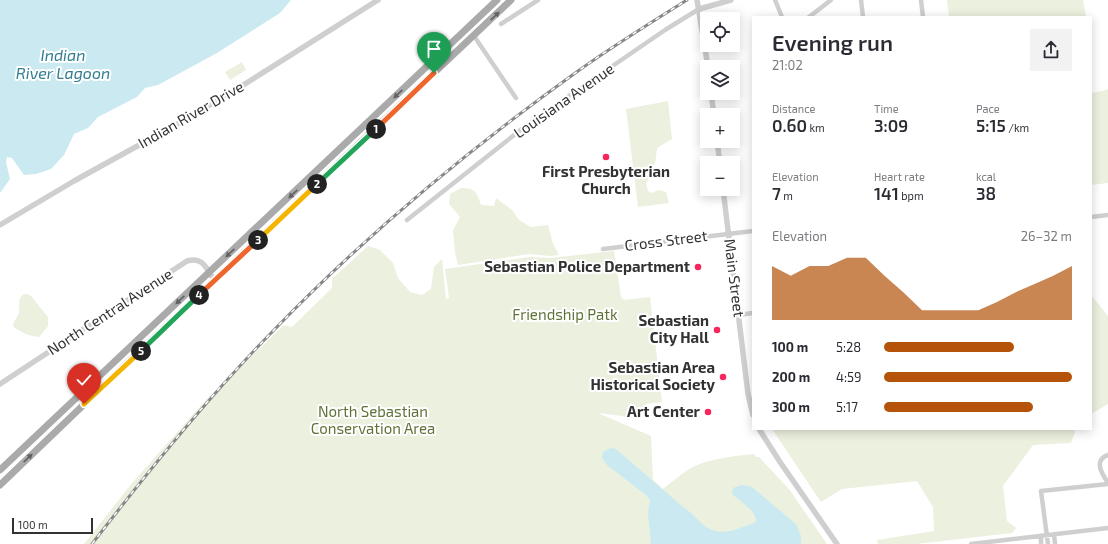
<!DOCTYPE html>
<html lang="en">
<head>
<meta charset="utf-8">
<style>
  :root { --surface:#fff; --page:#f2f2f3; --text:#2b2b33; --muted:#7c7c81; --accent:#b45309 }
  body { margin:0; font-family:"Exo 2",sans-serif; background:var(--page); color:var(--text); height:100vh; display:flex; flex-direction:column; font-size:15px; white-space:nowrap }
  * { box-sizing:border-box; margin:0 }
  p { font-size:13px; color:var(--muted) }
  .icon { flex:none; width:22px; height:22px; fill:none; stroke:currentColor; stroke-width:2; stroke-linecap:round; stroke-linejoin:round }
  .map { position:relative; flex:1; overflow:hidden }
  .panel { position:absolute; left:752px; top:16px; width:340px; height:414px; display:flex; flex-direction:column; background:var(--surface); border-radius:0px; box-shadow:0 2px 10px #0003 }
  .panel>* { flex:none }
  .fabs { position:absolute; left:700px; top:12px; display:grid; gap:8px }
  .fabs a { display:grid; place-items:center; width:40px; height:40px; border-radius:0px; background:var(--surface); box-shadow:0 2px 10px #0003; font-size:20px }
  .scale { position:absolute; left:12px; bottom:10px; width:81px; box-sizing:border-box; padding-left:4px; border:2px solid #323232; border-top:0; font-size:11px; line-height:14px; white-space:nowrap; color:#323232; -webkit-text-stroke:3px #fff; paint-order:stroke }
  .pin { position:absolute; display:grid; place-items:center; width:34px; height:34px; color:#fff; margin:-41px -17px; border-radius:50% 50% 50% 0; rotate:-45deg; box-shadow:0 0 4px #0007 }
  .pin .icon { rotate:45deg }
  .km { position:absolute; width:20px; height:20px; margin:-10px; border-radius:50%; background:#222; color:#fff; font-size:11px; line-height:20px; text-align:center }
  .round { display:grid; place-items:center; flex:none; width:42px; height:42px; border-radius:0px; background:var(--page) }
  .head { display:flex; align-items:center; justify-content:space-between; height:68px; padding:0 20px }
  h1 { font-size:22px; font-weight:600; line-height:30px }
  .figures { display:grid; grid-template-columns:repeat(3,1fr); gap:6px; height:68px; padding:4px 20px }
  .figures div { display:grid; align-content:center }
  .figures b { font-size:17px; font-weight:600 }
  .figures small { font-size:11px; font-weight:400 }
  .figures p { font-size:11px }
  .chart { height:112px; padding:8px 20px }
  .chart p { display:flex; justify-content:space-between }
  .chart svg { width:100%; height:72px; margin-top:4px; fill:var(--accent); opacity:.7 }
  ul { padding:0 20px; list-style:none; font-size:13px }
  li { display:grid; grid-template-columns:64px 48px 1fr; align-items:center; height:30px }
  li i { height:10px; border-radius:5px; background:var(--accent) }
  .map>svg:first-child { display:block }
  .green { fill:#ebf0df }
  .water { fill:#cae9f1 }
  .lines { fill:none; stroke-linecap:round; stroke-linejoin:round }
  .minor { stroke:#cfcfcf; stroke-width:4.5 }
  .tertiary { stroke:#cfcfcf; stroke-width:5.5 }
  .primary { stroke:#aaa; stroke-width:7 }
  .rail-casing { stroke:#878787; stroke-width:3 }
  .rail { stroke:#fff; stroke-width:1.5; stroke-dasharray:4.5; stroke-linecap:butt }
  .oneway { fill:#626262 }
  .split-1-casing { stroke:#fff; stroke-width:8 }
  .split-2-casing { stroke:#fff; stroke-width:8 }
  .split-3-casing { stroke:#fff; stroke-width:8 }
  .split-4-casing { stroke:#fff; stroke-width:8 }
  .split-5-casing { stroke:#fff; stroke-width:8 }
  .split-6-casing { stroke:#fff; stroke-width:8 }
  .split-1 { stroke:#f0652b; stroke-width:5 }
  .split-2 { stroke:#22a559; stroke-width:5 }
  .split-3 { stroke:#f5b400; stroke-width:5 }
  .split-4 { stroke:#f0652b; stroke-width:5 }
  .split-5 { stroke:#22a559; stroke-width:5 }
  .split-6 { stroke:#f5b400; stroke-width:5 }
  .poi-dot { fill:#f7255c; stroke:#fff; stroke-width:1.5 }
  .labels { text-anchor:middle; stroke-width:4; stroke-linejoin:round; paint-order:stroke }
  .street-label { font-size:15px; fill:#323232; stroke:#fff }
  .poi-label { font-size:15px; font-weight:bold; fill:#323232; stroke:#fff; text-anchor:end }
  .park-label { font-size:15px; fill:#5f7339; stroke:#fff }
  .water-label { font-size:16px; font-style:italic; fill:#327d90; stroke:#fff }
</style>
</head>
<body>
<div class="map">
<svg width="1108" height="544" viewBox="0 0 1108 544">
  <rect width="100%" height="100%" fill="#fff"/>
  <path class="green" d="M947 0H1083L1086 17H949Z
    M242 62 246 70 230 80 225 72Z
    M1108 89V183L1091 185V93L1103 91Z
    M668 101 672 139 657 148 655 164 646 171 649 178 646 183 648 191 651 193 659 190 666 192 669 203 638 207 626 109Z
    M461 188C475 188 477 192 481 205L494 206 496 198 512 210 519 220 531 227 548 225 553 244 559 255 550 256 529 254 458 265 455 252 453 230 460 217 449 204 450 194Z
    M368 246 380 250 393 263 398 278 410 292 422 295 431 289 434 267 442 259 446 299 449 298 445 269 529 257 550 258 614 251 621 297 624 300 650 297 662 402 646 404 638 418 598 413 651 436 653 480 663 489C672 482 681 474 691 468 707 459 735 456 754 454L756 457H759L789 489 827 544H84L132 483 206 400 284 325 292 327 332 288V279Z
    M24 294H27L31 296 48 317V326L39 337C30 336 19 332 13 326 14 320 17 318 19 313 20 306 17 299 24 294Z
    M1091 295 1108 316V404L1091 414Z
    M772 429H1076L1071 443 1033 445 1003 486 1007 521 1016 528 1012 533 916 544H878L877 540 934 531 933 507 917 481 842 489 821 502Z"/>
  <path class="water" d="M0 0H291L280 13 217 53 158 85 145 88 137 97 98 117 88 128 74 134 64 155 51 169 36 174 24 175 12 158 7 157 6 162 10 179 0 193Z
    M610 448 616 449 683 507C691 512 696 518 702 524 720 539 737 529 756 522 757 511 740 501 732 494L733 488 741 485 752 487 796 524 801 536V544H651L648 514 650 500 646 495 607 465 602 458 603 452Z"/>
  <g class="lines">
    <path class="minor" d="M775 0 782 17
      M861 0 863 17
      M921 0 923 17
      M809 17 831 0
      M501 24 538 0
      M474 36 516 98
      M1091 217 1108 215
      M407 220 528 124 665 30 699 9
      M603 249 753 231
      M738 315 753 313
      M1108 455C1093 460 1102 474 1108 483
      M1054 534 1055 544
      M1041 536V544
      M971 544 1108 528
      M1048 544 1041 491 1108 484"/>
    <path class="tertiary" d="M697 0 708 67
      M699 9 731 0
      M711 93 714 115
      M717 141 720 163
      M723 189 748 394 753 415
      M0 225 74 181 179 123 237 89 378 0
      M0 384 187 261C204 256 206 269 215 281
      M759 429 780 462 837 544"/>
    <path class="primary" d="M0 470 497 0
      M0 485 124 366 511 0"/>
    <defs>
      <path id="rail" d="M92 544C149 470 208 397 274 330 367 234 469 149 578 71 613 46 650 23 687 0"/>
    </defs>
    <use href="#rail" class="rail-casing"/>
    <use href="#rail" class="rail"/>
  </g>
  <defs><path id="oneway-solid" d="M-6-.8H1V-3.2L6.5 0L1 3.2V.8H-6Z"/></defs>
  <g class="oneway">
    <use href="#oneway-solid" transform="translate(495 16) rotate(-44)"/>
    <use href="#oneway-solid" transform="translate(398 94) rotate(137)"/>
    <use href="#oneway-solid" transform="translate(293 194) rotate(137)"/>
    <use href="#oneway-solid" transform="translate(230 253) rotate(137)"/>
    <use href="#oneway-solid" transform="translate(180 300) rotate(137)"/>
    <use href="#oneway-solid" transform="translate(28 458) rotate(-44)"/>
  </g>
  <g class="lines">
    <defs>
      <path id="split-1" d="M376 129 434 73"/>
      <path id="split-2" d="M317 184 376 129"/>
      <path id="split-3" d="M258 240 317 184"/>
      <path id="split-4" d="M199 295 258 240"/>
      <path id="split-5" d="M141 351 199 295"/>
      <path id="split-6" d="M84 404 141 351"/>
    </defs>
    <use href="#split-1" class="split-1-casing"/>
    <use href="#split-2" class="split-2-casing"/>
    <use href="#split-3" class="split-3-casing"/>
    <use href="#split-4" class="split-4-casing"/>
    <use href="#split-5" class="split-5-casing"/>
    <use href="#split-6" class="split-6-casing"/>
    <use href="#split-1" class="split-1"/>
    <use href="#split-2" class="split-2"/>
    <use href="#split-3" class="split-3"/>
    <use href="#split-4" class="split-4"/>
    <use href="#split-5" class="split-5"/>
    <use href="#split-6" class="split-6"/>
  </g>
  <g class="poi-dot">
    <circle cx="606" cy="157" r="4"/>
    <circle cx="698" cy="267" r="4"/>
    <circle cx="717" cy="330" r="4"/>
    <circle cx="723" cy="377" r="4"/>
    <circle cx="708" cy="412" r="4"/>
  </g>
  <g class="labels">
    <g class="street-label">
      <text transform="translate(564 101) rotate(-35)" y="5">Louisiana Avenue</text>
      <text transform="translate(191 115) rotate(-30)" y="5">Indian River Drive</text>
      <text transform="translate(666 241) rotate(-7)" y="5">Cross Street</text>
      <text transform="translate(734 278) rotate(83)" y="5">Main Street</text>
      <text transform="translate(110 312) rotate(-33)" y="5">North Central Avenue</text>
    </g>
    <g class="poi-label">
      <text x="606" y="177" text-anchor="middle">First Presbyterian<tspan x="606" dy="17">Church</tspan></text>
      <text x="690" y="272">Sebastian Police Department</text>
      <text x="709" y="326">Sebastian<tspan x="709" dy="17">City Hall</tspan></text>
      <text x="715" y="373">Sebastian Area<tspan x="715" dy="17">Historical Society</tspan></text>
      <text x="700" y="417">Art Center</text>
    </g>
    <g class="park-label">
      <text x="565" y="320">Friendship Patk</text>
      <text x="373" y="417">North Sebastian<tspan x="373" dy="17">Conservation Area</tspan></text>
    </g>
    <g class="water-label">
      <text x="63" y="61">Indian<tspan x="63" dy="18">River Lagoon</tspan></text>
    </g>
  </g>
</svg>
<div class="fabs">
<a><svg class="icon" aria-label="locate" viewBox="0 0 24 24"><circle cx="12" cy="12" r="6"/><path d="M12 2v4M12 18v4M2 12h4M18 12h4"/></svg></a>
<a><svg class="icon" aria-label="layers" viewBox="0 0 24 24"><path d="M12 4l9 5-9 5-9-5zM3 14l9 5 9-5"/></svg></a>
<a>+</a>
<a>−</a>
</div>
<div class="scale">100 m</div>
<div class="pin" style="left:434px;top:73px;background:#1e9e55"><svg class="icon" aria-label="arrive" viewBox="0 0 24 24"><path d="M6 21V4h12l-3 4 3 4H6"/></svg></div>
<div class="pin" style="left:84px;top:404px;background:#d93025"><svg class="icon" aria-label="check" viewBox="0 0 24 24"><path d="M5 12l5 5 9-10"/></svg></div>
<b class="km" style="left:376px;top:129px">1</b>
<b class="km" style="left:317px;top:184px">2</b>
<b class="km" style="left:258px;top:240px">3</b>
<b class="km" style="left:199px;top:295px">4</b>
<b class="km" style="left:141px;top:351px">5</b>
<section class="panel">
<div class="head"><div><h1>Evening run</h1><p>21:02</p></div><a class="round"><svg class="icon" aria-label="share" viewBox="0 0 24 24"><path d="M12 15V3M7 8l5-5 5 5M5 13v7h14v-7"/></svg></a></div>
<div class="figures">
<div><p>Distance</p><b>0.60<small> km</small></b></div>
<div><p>Time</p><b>3:09</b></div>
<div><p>Pace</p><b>5:15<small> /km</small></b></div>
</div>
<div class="figures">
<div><p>Elevation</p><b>7<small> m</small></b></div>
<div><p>Heart rate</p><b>141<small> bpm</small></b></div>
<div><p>kcal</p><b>38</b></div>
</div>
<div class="chart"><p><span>Elevation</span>26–32 m</p>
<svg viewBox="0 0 160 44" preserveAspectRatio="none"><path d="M0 44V11L10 17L20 11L30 11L40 6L50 6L60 17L70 27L80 38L90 38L100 38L110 38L120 33L130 27L140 22L150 17L160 11V44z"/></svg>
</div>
<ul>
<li><b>100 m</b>5:28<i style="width:69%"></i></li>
<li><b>200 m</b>4:59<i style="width:100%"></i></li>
<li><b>300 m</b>5:17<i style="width:79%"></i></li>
</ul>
</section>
</div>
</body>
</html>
